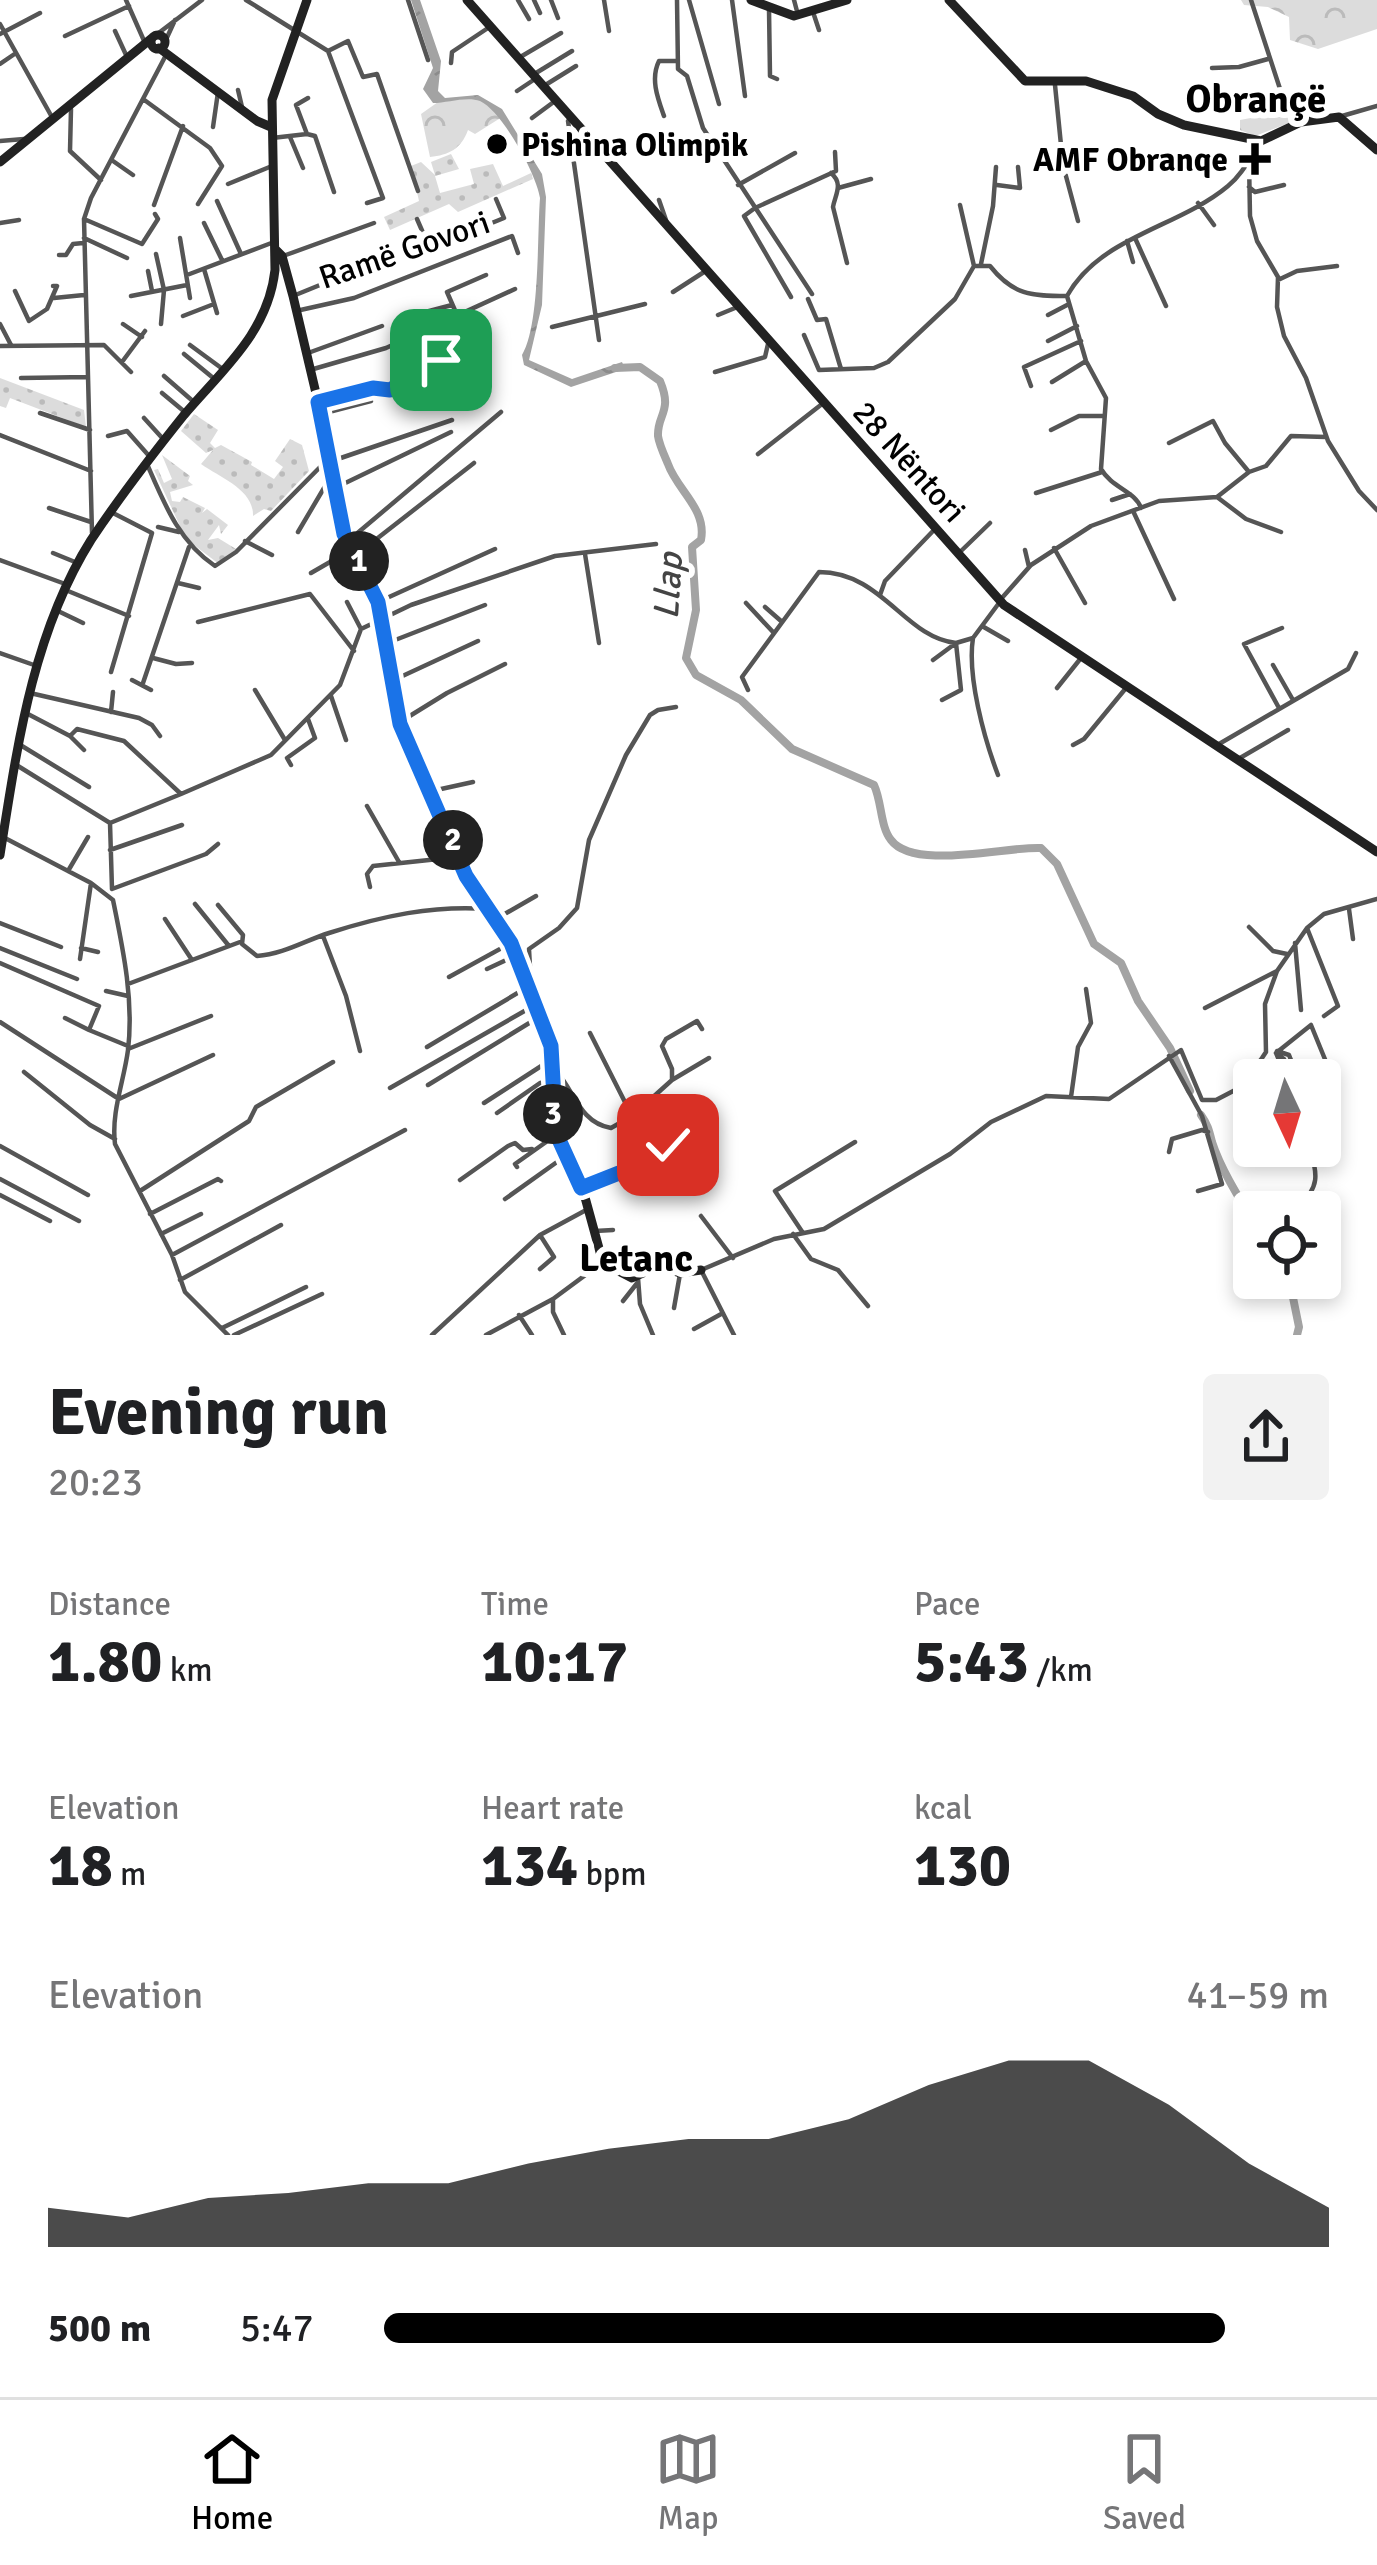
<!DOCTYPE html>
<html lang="en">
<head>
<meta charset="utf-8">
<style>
  :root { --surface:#fff; --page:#f2f2f2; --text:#202124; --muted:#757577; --line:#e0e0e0; --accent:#000 }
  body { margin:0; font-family:Signika,sans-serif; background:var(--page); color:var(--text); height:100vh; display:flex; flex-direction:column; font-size:45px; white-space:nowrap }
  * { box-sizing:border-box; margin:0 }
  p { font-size:39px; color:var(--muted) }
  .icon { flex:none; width:66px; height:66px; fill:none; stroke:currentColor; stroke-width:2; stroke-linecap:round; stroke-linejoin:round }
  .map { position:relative; height:1335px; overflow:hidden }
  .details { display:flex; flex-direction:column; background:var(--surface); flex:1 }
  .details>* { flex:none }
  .needle { width:78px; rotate:176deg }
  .buttons { position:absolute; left:1233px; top:1059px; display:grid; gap:24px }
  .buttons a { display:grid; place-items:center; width:108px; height:108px; border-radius:12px; background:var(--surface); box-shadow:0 6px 18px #0003; font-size:60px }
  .pin { position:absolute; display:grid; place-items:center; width:102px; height:102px; color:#fff; margin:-51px; border-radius:24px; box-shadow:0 6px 18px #0006 }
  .km { position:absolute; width:60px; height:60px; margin:-30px; border-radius:50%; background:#222; color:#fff; font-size:33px; line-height:60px; text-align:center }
  .round { display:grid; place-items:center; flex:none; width:126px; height:126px; border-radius:12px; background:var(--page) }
  .headline { display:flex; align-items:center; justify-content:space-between; height:204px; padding:0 48px }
  h1 { font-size:66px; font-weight:700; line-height:90px }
  .metrics { display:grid; grid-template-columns:repeat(3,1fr); gap:18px; height:204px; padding:12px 48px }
  .metrics div { display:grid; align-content:center }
  .metrics b { font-size:60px; font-weight:700 }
  .metrics small { font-size:33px; font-weight:400 }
  .metrics p { font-size:33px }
  .chart { height:336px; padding:24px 48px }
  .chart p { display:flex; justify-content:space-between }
  .chart svg { width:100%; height:216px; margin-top:12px; fill:var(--accent); opacity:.7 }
  ul { padding:0 48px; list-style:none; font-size:39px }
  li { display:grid; grid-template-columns:192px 144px 1fr; align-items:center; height:90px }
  li i { height:30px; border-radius:15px; background:var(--accent) }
  .tabs { display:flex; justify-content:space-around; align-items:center; height:168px; border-top:3px solid var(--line); background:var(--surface); font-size:33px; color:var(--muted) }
  .tabs a { display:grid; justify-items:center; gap:6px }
  .tabs .current { color:var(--accent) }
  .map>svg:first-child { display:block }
  .grass { fill:url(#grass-dots) }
  .forest { fill:url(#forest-crowns) }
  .cemetery { fill:url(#cemetery-stones) }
  .water { fill:url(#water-ripples) }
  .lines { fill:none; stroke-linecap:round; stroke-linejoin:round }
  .river { stroke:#a3a3a3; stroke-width:8 }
  .street { stroke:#555; stroke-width:4.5 }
  .secondary { stroke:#222; stroke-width:9 }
  .route-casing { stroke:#fff; stroke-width:24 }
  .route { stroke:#1a73e8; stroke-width:15 }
  .poi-dot { fill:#000; stroke:#fff; stroke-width:4.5 }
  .labels { text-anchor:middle; stroke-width:12; stroke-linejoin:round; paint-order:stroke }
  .poi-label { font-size:33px; font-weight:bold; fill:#000; stroke:#fff; text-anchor:start }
  .street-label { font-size:33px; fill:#000; stroke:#fff }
  .water-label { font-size:36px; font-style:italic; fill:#444; stroke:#fff }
  .quarter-label { font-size:39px; font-weight:bold; fill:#000; stroke:#fff }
</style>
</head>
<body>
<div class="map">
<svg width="1377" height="1335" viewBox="0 0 1377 1335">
  <defs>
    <pattern id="grass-dots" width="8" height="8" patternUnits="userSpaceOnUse" patternTransform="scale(3)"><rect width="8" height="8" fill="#dcdcdc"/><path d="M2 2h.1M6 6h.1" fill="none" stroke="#bbb" stroke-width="1.8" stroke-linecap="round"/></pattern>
    <pattern id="forest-crowns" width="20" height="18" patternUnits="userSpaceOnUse" patternTransform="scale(3)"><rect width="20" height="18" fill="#dcdcdc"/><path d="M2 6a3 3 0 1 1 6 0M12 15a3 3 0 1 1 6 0" fill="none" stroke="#bbb"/></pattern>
    <pattern id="cemetery-stones" width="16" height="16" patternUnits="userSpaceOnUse" patternTransform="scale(3)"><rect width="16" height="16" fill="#dcdcdc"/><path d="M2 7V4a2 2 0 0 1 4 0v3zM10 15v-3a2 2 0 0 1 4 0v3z" fill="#bbb"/></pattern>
    <pattern id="water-ripples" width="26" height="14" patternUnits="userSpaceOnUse" patternTransform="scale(3)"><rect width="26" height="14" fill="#a3a3a3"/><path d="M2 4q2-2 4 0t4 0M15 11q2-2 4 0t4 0" fill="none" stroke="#8b8b8b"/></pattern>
  </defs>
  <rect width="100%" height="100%" fill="#fff"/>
  <path class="grass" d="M451 154 459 169 435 176 440 193 474 184 470 169 493 164 503 186 531 173 533 179 458 212 449 204 390 230 384 217 419 201 411 166 421 162 435 175 431 162Z
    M0 378 84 410 86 427 10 398 6 408 0 406Z
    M194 414 218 430 210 443 215 448 221 445 252 462 251 465 274 479 283 467 275 461 290 439 302 445 309 471 271 511 264 509 253 516C254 490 221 478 201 464L213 450 206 453 181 431Z
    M162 455 190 476 188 481 193 485 170 492 172 501 180 502 183 497 205 508 202 513 207 509 228 525 221 534 219 525 208 540 218 538 236 549 219 564 186 539 154 470 158 469 164 483 172 479Z"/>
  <path class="forest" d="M1241 0H1377V29L1318 49 1290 40 1289 17 1268 7 1244 5Z
    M477 97 502 117 475 134 468 130C461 149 449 155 430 157L421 114 438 102Z"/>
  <path class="cemetery" d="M1257 97C1271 99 1288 109 1289 123L1255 136 1240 130V120L1256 117Z"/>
  <path class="water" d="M411 0H420L441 61 438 91 445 98 478 95 502 109 542 174 546 197 542 305 529 360 572 379 622 362 625 369 571 387 524 365 522 355C540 325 537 237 540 198 537 175 502 111 480 101 467 96 447 103 433 103L423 89 433 68Z"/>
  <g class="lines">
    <path class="river" d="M615 368 640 367 660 381C673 412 657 414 658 436 659 444 665 457 668 464 677 490 707 509 701 540L692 547 696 610 686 658 696 675 741 700 792 749 874 785C882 802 880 826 891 840 914 871 1007 846 1041 848L1057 864 1094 944 1121 963 1138 1001 1170 1048 1190 1091
      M1201 1115C1208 1125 1209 1130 1212 1142 1219 1164 1239 1201 1254 1219
      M1289 1278 1299 1327 1297 1335"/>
    <path class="street" d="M126 0 145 43
      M246 0 328 51 383 198 367 203
      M408 0 428 60
      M518 0 529 19
      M534 0 540 13
      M551 0 558 18
      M604 0 609 31
      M677 0 678 69 687 76 703 128 812 294
      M689 0 719 104
      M732 0 745 96
      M794 0 798 15
      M1251 0 1282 95 1301 122
      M769 9 770 76 777 79
      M813 12 819 30
      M0 24 53 119
      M115 31 127 57
      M0 34 40 13
      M156 35 202 0
      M65 36 129 6
      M164 44 175 20
      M330 50 348 41 363 77 377 74 418 191
      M522 56 561 33
      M451 63 452 52 488 28
      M0 64 16 53
      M1212 68 1239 67 1268 59
      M536 73 572 51
      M547 84 576 66
      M1055 85 1063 165 1078 221
      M238 90 242 107
      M517 91 535 79
      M308 98 296 105 307 134 315 136 334 192
      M143 99 210 148 222 166 198 204
      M71 109 70 151 101 180
      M664 116C658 99 650 79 659 61H677
      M1342 116 1377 106
      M532 118 555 101
      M568 121 599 340
      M213 127 218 92
      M290 137 303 168
      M272 138 307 134
      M0 141 24 139
      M1249 160 1250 216 1257 241 1278 277 1277 307 1284 336 1306 378 1328 441 1359 491 1377 510
      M113 161 133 175
      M831 173C844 184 835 195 833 207L847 263
      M228 184 272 166
      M738 185 795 153
      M997 185 1020 188 1018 167
      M1249 187 1255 192 1284 185
      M838 188 871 179
      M659 200 667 223
      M217 201 241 254
      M1198 203 1214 225
      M154 205 183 126
      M755 208 836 171 835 152
      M755 208 744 216 791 297
      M84 219 142 244 158 219 155 214
      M417 219 427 242
      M0 223 19 220
      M204 223 222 260
      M84 238 127 258
      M180 238 190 298
      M1135 238 1166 306
      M1127 241 1133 262
      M156 254 164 290 161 324
      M59 255H66L73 244 83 243
      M283 256 374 223
      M981 264 993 206 996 167
      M974 266H990C1013 295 1031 296 1067 296
      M204 269 217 313
      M148 271 152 291
      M187 275 274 242
      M1278 280 1297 271 1337 266
      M15 291 29 321 47 309 57 286H53
      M673 292 704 272
      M131 296 187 285
      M293 296 467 225 472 231 504 218 496 199
      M1067 296C1100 236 1178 228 1228 186 1243 174 1250 157 1261 141
      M1067 296 1086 361 1106 398 1101 469C1112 488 1135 491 1141 508
      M54 298 84 295
      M808 299 817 320 826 319 841 369
      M296 311 354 298 512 236 518 253
      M414 315 452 305
      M457 315 447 292 486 275
      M718 315 735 308
      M1048 315 1069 304
      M183 316 214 304
      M0 324 11 345
      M123 324 142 337
      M552 327 645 304
      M804 335 819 370 874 368 888 362 955 299 974 266 960 205
      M1048 341 1077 326
      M190 345 224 370
      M0 346 104 345 131 372
      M308 353 382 326
      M184 354 212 377
      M122 362 145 331
      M310 370 386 348 515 289
      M715 372 765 357 768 344
      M164 376 195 403
      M21 378 88 377
      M1052 382 1086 361
      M1031 386 1024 367 1081 341
      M162 393 186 413
      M319 402 373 388 399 387 476 337
      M40 413 90 430
      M325 413 371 401
      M144 418 164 440
      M1051 430 1079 416H1103
      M0 435 91 471
      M108 436 127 431 150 457
      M1169 443 1213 421 1225 443 1249 472
      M758 454 822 404
      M332 461 452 420
      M147 464C164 503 179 542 215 566L236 552 331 456
      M337 487 451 432
      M1036 493 1102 472
      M1217 497 1246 519 1281 532
      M1112 500 1130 494
      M49 508 91 522
      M1134 513 1174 599
      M158 527 179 532
      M298 532 334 471
      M92 533 84 219 91 198 166 55
      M245 541 272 555
      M1054 548 1085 603
      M1025 550 1029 567
      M960 552 990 523
      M53 553 75 562
      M585 554 599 643
      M356 555 474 463
      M0 560 68 585
      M311 573 330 562 348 541 501 412
      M178 583 199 588
      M68 591 129 616
      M880 595 885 581 933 531
      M347 602 361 629
      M378 602 495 549
      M746 603 773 632
      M765 607 781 621
      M58 611 83 623
      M198 622 310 594 354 651
      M982 626 1008 641
      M973 638C967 676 984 738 998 775
      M390 642 485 605
      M0 653 34 665
      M153 658 176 664 192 663
      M933 660 956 643 973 638 999 603 1004 605 1001 599 1031 565 1091 526 1159 501 1217 497 1249 472 1266 466 1291 436 1326 437
      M1273 665 1293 700
      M111 672 152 533 113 513
      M396 679 478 641
      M132 680 151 690
      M143 683 189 547
      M1057 688 1081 658
      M255 690 285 740
      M748 690 742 677 819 572C882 572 905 638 956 643
      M30 693 139 718 152 725 160 736
      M331 696 346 740
      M942 700 961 690 956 643
      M1279 708 1244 644 1282 628
      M111 712 113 692
      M26 713 70 736 77 729 124 741 181 794 110 823
      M400 722 447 693 505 664
      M70 736 84 750
      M1219 744 1348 669 1356 653
      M1073 745 1084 739 1126 688
      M22 746 89 787
      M1240 758 1288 730
      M291 765 287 758 315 738 308 719
      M18 766 110 823
      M432 791 473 782
      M181 794 271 755 340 685 361 629 411 605 555 556 656 544
      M367 806 399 862
      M110 823 112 889
      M3 837 91 883 113 900C123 949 134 1000 128 1050 124 1081 111 1112 115 1144L172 1255 185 1292 228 1335
      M110 850 182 825
      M68 871 88 837
      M370 887 367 874 373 866 457 857
      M112 889 206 854 218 844
      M195 904 229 946
      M218 905 243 935 242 944 257 956C284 954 304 941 329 933 382 916 433 905 488 909
      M1349 909 1353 939
      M165 919 192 960
      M496 919 536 896
      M0 923 61 947
      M1249 927 1273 951 1287 954
      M1307 928 1338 1006 1324 1016
      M323 936 346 996 360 1051
      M1295 943 1301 1010
      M0 948 77 979
      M81 948 98 952
      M80 959 91 883
      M0 963 99 1006 89 1030 65 1018
      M487 969 515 956
      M449 977 511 943
      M128 984 240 942
      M106 991 128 996
      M1205 1008 1277 971
      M0 1022 119 1099
      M89 1030 128 1046
      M590 1033 632 1116
      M427 1047 531 985 529 949 559 928 577 908 589 840 626 755 650 715 658 710 676 707
      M128 1049 211 1016
      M1277 1051 1289 1055 1299 1080
      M1276 1053 1311 1025 1331 1074 1333 1093
      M1276 1053 1284 1059 1291 1080
      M1276 1053 1287 1080
      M1169 1056 1202 1116 1222 1184 1198 1191
      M24 1072 90 1125 115 1139
      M557 1072C574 1091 580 1123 611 1128L632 1116 672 1080V1069L662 1046 666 1039 697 1021 702 1029
      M672 1080 709 1058
      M428 1085 539 1017
      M390 1088 535 1005
      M1071 1097 1078 1047 1091 1023 1086 989
      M119 1099 213 1055
      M484 1103 549 1061
      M1320 1109 1329 1113 1335 1130
      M497 1113 540 1083 553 1081
      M556 1116 576 1103
      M0 1146 88 1195
      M1169 1152 1172 1139 1202 1130 1208 1132
      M517 1167 515 1164 556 1135
      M634 1173 678 1142
      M0 1179 79 1221
      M460 1180 508 1146 515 1143 523 1150 532 1149
      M585 1185 619 1173 643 1176 706 1159
      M140 1191 249 1121 256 1107 333 1062
      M0 1195 50 1221
      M505 1199 564 1157
      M1298 1208C1320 1186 1318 1176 1309 1146
      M150 1214 218 1179 221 1181
      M701 1216 733 1258
      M595 1231 613 1230
      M803 1233 775 1191 855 1142
      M161 1234 201 1214
      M793 1234 811 1259 838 1270 868 1306
      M540 1235 554 1257 540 1269
      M172 1255 405 1130
      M638 1278 640 1304 653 1335
      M180 1280 281 1225
      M553 1299V1312L564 1335
      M623 1301 638 1282
      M674 1308 680 1274
      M519 1315 532 1335
      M222 1328 306 1287
      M694 1329 723 1313
      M234 1335 322 1294
      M432 1335 540 1235 588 1209
      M486 1335 553 1299 603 1262
      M734 1335 701 1270 774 1239 824 1229 950 1154 991 1122 1046 1096 1109 1099 1181 1050 1202 1100H1216L1239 1088 1262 1058 1266 1052 1265 1004 1277 971 1307 928 1324 914 1377 899"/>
    <path class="secondary" d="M467 0 1004 605 1377 852
      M751 0 794 16 847 0
      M949 0 1025 81H1086L1133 96 1158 114 1184 125 1261 141 1301 122 1339 117 1377 150
      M151 42a7 7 0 1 1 14 0a7 7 0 1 1-14 0Z
      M159 48 257 121 271 127
      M0 162 152 38
      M275 249 282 256 293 296 332 461 344 534 378 602 401 724 467 876 511 943 551 1046 556 1133 583 1190 603 1263 632 1278 659 1266 680 1273 701 1270
      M0 855C17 748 32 634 91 540 119 498 152 455 184 415 222 370 268 333 275 270L272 100 307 0"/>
  </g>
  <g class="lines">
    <defs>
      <path id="route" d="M441 360 390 390 373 388 318 402 344 534 378 602 400 724 466 876 511 943 551 1046 556 1133 581 1188 619 1173 636 1172 668 1145"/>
    </defs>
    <use href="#route" class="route-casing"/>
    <use href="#route" class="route"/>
  </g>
  <g class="poi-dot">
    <circle cx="497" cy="144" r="12"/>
    <path d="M1249 141h12v12h12v12h-12v12h-12v-12h-12v-12h12z"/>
  </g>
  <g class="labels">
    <g class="poi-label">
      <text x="521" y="156">Pishina Olimpik</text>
      <text x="1228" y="171" text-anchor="end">AMF Obranqe</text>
    </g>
    <g class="street-label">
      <text transform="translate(404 249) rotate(-19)" y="12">Ramë Govori</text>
      <text transform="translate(910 461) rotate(48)" y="12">28 Nëntori</text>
    </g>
    <g class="water-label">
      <text transform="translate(667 586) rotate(-86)" y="13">Llap</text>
    </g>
    <g class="quarter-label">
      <text x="1256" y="112">Obrançë</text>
      <text x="636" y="1271">Letanc</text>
    </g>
  </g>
</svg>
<div class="buttons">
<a><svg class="needle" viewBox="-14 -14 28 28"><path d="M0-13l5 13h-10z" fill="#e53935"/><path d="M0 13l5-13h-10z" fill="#757577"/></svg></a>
<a><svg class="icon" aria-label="locate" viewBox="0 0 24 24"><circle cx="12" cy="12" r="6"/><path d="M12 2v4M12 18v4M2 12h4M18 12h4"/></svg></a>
</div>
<div class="pin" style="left:441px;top:360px;background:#1e9e55"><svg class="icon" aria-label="arrive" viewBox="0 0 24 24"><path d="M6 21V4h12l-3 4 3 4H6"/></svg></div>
<div class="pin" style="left:668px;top:1145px;background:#d93025"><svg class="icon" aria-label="check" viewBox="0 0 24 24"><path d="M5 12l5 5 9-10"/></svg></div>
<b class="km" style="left:359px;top:561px">1</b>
<b class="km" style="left:453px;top:840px">2</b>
<b class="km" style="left:553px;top:1114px">3</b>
</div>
<section class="details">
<div class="headline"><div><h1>Evening run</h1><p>20:23</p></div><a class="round"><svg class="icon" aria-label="share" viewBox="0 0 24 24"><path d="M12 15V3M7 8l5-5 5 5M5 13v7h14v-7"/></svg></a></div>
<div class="metrics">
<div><p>Distance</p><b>1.80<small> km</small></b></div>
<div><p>Time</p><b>10:17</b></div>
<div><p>Pace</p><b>5:43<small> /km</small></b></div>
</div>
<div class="metrics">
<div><p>Elevation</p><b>18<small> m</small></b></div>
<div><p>Heart rate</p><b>134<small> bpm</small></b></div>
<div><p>kcal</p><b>130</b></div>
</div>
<div class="chart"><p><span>Elevation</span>41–59 m</p>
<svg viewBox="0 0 160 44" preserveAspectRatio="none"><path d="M0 44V36L10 38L20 34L30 33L40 31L50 31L60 27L70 24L80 22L90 22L100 18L110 11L120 6L130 6L140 15L150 27L160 36V44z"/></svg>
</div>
<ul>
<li><b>500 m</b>5:47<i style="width:89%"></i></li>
</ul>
</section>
<nav class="tabs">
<a class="current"><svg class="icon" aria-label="home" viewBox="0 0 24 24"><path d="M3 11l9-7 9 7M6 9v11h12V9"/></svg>Home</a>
<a><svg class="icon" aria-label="map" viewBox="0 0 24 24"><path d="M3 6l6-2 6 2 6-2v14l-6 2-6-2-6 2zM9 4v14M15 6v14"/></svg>Map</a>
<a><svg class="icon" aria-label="saved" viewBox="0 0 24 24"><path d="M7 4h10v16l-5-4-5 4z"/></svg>Saved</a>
</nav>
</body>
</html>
